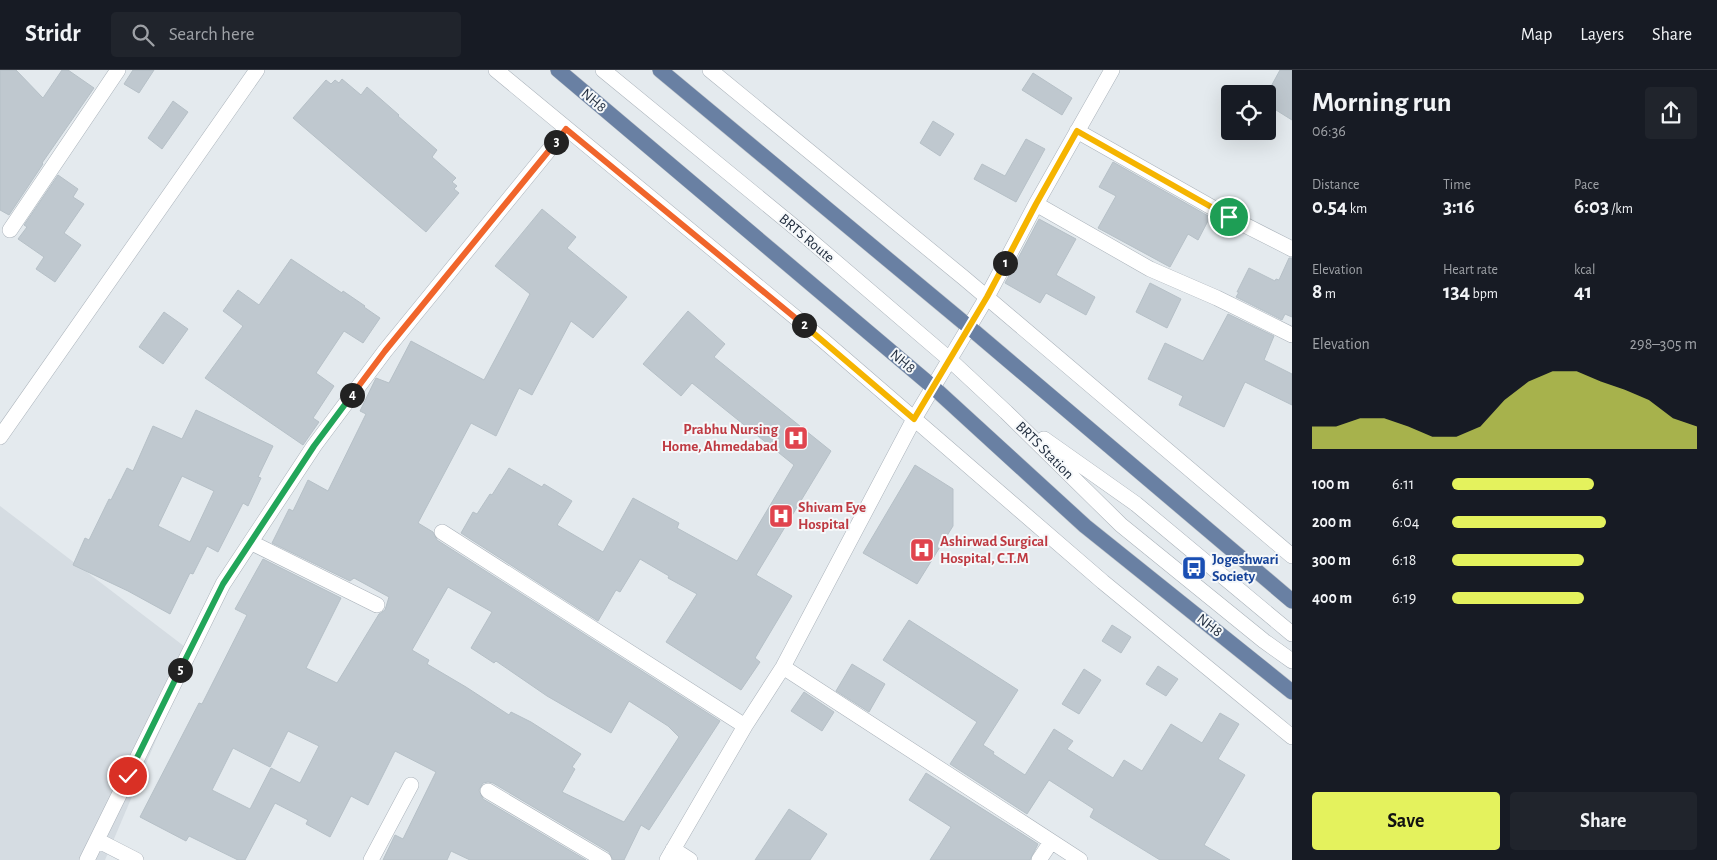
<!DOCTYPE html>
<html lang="en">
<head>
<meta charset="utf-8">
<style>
  :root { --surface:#171b24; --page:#20242c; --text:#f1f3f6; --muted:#9ea1a6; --line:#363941; --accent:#e4f25d }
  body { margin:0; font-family:"Alegreya Sans",sans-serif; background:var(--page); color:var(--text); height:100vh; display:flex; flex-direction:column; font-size:19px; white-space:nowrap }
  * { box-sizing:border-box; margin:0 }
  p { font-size:16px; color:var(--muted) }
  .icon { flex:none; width:28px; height:28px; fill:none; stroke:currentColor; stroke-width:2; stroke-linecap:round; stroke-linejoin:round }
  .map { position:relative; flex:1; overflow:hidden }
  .drawer { display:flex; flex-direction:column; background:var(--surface); width:425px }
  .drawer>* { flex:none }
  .tools { position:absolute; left:1221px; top:15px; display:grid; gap:10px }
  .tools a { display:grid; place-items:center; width:55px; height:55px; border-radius:5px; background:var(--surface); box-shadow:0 5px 20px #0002; font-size:25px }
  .pin { position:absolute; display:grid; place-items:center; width:42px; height:42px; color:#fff; margin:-21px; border:2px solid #fff; border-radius:50%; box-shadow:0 1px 5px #0007 }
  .km { position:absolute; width:25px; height:25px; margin:-12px; border-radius:50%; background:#222; color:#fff; font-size:14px; line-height:25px; text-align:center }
  .round { display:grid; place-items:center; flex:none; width:52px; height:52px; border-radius:5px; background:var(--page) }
  .head { display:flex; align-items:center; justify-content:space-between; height:85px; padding:0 20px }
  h1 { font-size:28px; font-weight:700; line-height:38px }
  .figures { display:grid; grid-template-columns:repeat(3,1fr); gap:8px; height:85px; padding:5px 20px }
  .figures div { display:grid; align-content:center }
  .figures b { font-size:21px; font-weight:700 }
  .figures small { font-size:14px; font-weight:400 }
  .figures p { font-size:14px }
  .chart { height:140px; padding:10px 20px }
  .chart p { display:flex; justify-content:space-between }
  .chart svg { width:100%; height:90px; margin-top:5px; fill:var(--accent); opacity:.7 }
  .action { display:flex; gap:10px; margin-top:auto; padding:10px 20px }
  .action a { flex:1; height:58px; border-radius:5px; background:var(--accent); color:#111; font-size:20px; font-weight:700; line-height:58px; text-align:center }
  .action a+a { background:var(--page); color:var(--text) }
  ul { padding:0 20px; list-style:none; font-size:16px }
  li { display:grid; grid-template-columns:80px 60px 1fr; align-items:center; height:38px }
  li i { height:12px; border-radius:6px; background:var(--accent) }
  header { display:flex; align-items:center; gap:30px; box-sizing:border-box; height:70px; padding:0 25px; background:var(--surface); border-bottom:1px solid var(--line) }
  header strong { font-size:24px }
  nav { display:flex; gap:28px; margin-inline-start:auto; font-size:18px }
  .search { width:350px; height:45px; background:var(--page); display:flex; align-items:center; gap:12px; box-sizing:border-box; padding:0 18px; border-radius:5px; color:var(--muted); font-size:19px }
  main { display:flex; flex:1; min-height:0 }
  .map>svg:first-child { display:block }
  .built { fill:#d5dce2 }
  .building { fill:#bfc8cf; stroke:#b6c0c7; fill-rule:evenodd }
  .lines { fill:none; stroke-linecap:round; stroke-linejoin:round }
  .minor-casing { stroke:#aab2ba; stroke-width:16 }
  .major-casing { stroke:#c1c5ca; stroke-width:16 }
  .minor { stroke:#fff; stroke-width:15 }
  .major { stroke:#6980a3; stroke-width:15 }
  .split-1-casing { stroke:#fff; stroke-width:10 }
  .split-2-casing { stroke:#fff; stroke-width:10 }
  .split-3-casing { stroke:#fff; stroke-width:10 }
  .split-4-casing { stroke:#fff; stroke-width:10 }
  .split-5-casing { stroke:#fff; stroke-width:10 }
  .split-6-casing { stroke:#fff; stroke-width:10 }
  .split-1 { stroke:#f5b400; stroke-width:6 }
  .split-2 { stroke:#f5b400; stroke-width:6 }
  .split-3 { stroke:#f0652b; stroke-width:6 }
  .split-4 { stroke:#f0652b; stroke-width:6 }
  .split-5 { stroke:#22a559; stroke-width:6 }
  .split-6 { stroke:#22a559; stroke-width:6 }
  .labels { text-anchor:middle; stroke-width:4; stroke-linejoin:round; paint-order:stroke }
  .street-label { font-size:15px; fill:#232f40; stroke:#f5f8fa }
  .health-label { font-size:15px; font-weight:bold; fill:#be3a42; stroke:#f5f8fa; text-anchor:start }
  .transit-label { font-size:15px; font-weight:bold; fill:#164399; stroke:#f5f8fa; text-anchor:start }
</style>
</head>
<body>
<header>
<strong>Stridr</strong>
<div class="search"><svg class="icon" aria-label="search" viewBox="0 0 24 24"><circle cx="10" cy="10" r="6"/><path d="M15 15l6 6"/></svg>Search here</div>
<nav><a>Map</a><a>Layers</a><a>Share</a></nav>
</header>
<main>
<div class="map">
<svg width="1292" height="790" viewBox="0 0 1292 790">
  <rect width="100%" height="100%" fill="#e4eaee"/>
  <path class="built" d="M0 436 193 583 105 790H0Z"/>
  <path class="building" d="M0 0H16L43 28 62 0H68L94 18 42 93 43 94 9 145 0 140Z
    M133 0H154L139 23 124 14Z
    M1280 0H1292V50L1268 35V22Z
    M1033 3 1072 28 1062 45 1022 20Z
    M342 9 361 25 367 17 399 45 398 46 437 80 432 87 456 108 452 112 457 116 454 119 459 123 426 162 293 48 326 10 331 14 335 10 339 13Z
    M173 31 188 42 162 79 148 68Z
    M933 51 954 64 940 86 920 73Z
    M1026 69 1045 79 1016 132 974 109 982 94 1005 106Z
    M1113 92 1210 147 1198 170 1188 164 1170 197 1098 158 1116 126 1099 117Z
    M58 105 78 119 73 127 84 134 64 163 81 175 55 212 36 199 44 187 18 169 27 157 24 155Z
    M542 139 576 167 567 178 627 227 593 268 571 251 532 325 519 318 496 366 471 353 418 453 433 462 437 470 720 651 649 760 641 755 624 790H613L609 782 493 713 488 712 483 713 479 720 483 729 586 790H470L451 781 447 790H383L395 765 403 769 436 702 395 681 368 735 351 726 330 767 306 754 308 750 275 733 245 790H238L189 766 186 771 140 747 199 633 202 634 247 545 235 539 263 489 341 528 306 598 337 613 379 544 385 540 389 527 354 508 350 511 272 473 289 439 293 441 308 410 328 421 366 344 360 341 376 308 389 313 411 271 484 310 530 224 495 196ZM448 517 492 542 471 578 494 593 496 591 547 626 611 663 629 631 668 656 679 667 624 752 562 722 575 699 572 697 581 684 531 652 511 642 509 645 466 617 427 594 429 590 412 580ZM288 661 319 676 300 713 271 698 250 739 212 720 233 678 270 697Z
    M1039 149 1076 169 1056 205 1095 227 1086 245 1046 223 1040 233 1005 213Z
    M1289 188H1292V247L1285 244 1282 250 1236 227 1239 222H1237L1249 198 1275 211 1276 209 1279 210Z
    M291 189 342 223 343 221 365 236 364 237 380 248 363 273 344 261 316 303 334 316 313 348 319 352 303 375 205 308 243 256 223 241 238 220 259 235Z
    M1150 213 1181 229 1167 258 1136 242Z
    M688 241 725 274 714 287 831 381 756 505 792 526 755 588 760 592 741 620 666 572 697 524 668 508 669 506 640 489 620 522 616 520 598 551 461 463 473 442 477 444 490 424 492 425 509 398 542 417 544 414 572 431 557 455 603 482 633 428 679 453 677 458 737 491 794 395 692 313 681 326 643 294Z
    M164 242 188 259 163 294 139 277Z
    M1228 244 1274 266 1264 290 1292 304V335L1245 312 1224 357 1179 335 1183 326 1148 309 1165 273 1203 291Z
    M196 340 273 376 258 407 261 408 248 436 243 433 218 482 207 476 193 504 190 503 170 544 128 521 73 495 85 468 89 470 109 429 111 430 127 398 133 401 153 356 182 369ZM182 406 214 421 190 472 158 456Z
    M915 395 953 419V456L917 514 863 483Z
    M909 550 1018 620 983 675 994 682 993 684 1025 705 1054 659 1073 671 1067 679 1113 708 1124 690 1142 701 1171 654 1202 673 1220 643 1239 654 1218 689 1245 705 1204 775 1230 790H1160L1090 747 1094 739 1049 710 1027 744 950 694 977 652 883 590Z
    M1112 555 1131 567 1121 583 1102 571Z
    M852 594 885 614 869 642 836 621Z
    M1158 596 1178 609 1166 626 1146 614Z
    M1084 599 1101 610 1079 644 1062 634Z
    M804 622 834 642 822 661 791 641Z
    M926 703 1038 774 1030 790H930L951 757 909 730Z
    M789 739 827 764 810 790H755Z"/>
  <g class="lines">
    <defs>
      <path id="minor" d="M496 0 824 271 1103 512 1292 667
        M603 0 803 164 949 289 1006 342 1121 455 1264 571 1292 591
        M710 0 964 208 1292 486
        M1077 61 1229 147 1292 179
        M1036 134 1150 199 1217 228 1292 265
        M10 160 118 0
        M0 367 257 0
        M1044 369 1136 434 1292 564
        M442 462 745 656
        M252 473 377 535
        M783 597 1080 790
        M488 721 604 790
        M97 770 136 790
        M673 779 690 790
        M87 790 223 514 314 376 385 281 566 59
        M371 790 411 715
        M667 790 745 656 783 597 914 349 987 227 1036 134 1112 0
        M1039 790 1051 772"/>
      <path id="major" d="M558 0 933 317 1085 456 1292 622
        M660 0 969 257 1292 531"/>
    </defs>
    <use href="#minor" class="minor-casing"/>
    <use href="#major" class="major-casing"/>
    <use href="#minor" class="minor"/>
    <use href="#major" class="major"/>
  </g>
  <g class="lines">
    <defs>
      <path id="split-1" d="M1005 193 1036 134 1077 61 1229 147"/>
      <path id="split-2" d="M804 255 914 349 987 227 1005 193"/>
      <path id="split-3" d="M556 72 566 59 804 255"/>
      <path id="split-4" d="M352 325 385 281 556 72"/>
      <path id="split-5" d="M180 600 223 514 314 376 352 325"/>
      <path id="split-6" d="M128 706 180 600"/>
    </defs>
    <use href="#split-1" class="split-1-casing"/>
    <use href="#split-2" class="split-2-casing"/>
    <use href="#split-3" class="split-3-casing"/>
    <use href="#split-4" class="split-4-casing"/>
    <use href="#split-5" class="split-5-casing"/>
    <use href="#split-6" class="split-6-casing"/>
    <use href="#split-1" class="split-1"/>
    <use href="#split-2" class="split-2"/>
    <use href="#split-3" class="split-3"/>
    <use href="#split-4" class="split-4"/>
    <use href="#split-5" class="split-5"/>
    <use href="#split-6" class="split-6"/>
  </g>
  <defs>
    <symbol id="hospital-square" viewBox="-11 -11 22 22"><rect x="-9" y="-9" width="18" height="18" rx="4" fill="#e0444e" stroke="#f5f8fa"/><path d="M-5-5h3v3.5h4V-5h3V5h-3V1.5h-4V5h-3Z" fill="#fff"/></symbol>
    <symbol id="bus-square" viewBox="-11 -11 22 22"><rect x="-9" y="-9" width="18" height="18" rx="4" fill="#1a4fb4" stroke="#f5f8fa"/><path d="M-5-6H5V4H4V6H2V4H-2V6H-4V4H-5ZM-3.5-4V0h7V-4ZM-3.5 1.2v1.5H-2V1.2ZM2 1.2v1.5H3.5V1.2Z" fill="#fff"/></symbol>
  </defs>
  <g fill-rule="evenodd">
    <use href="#hospital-square" x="782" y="354" width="28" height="28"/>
    <use href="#hospital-square" x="767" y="432" width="28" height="28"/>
    <use href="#hospital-square" x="908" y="466" width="28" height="28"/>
    <use href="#bus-square" x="1180" y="484" width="28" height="28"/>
  </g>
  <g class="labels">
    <g class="street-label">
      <text transform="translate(594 30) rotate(40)" y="5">NH8</text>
      <text transform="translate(807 168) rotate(40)" y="5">BRTS Route</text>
      <text transform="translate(903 291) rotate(40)" y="5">NH8</text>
      <text transform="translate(1045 380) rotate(45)" y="5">BRTS Station</text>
      <text transform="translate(1210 555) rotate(38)" y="5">NH8</text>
    </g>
    <g class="health-label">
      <text x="778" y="364" text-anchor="end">Prabhu Nursing<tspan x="778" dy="17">Home, Ahmedabad</tspan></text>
      <text x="798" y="442">Shivam Eye<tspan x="798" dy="17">Hospital</tspan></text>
      <text x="940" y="476">Ashirwad Surgical<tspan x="940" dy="17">Hospital, C.T.M</tspan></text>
    </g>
    <g class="transit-label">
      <text x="1212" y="494">Jogeshwari<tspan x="1212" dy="17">Society</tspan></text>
    </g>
  </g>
</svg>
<div class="tools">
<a><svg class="icon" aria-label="locate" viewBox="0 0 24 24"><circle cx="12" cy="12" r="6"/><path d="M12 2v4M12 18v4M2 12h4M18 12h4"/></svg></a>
</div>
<div class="pin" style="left:1229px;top:147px;background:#1e9e55"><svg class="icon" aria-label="arrive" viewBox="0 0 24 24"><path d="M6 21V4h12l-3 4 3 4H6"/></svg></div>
<div class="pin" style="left:128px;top:706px;background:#d93025"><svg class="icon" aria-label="check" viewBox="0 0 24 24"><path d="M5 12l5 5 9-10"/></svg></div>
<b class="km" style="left:1005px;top:193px">1</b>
<b class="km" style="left:804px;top:255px">2</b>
<b class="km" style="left:556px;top:72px">3</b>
<b class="km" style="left:352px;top:325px">4</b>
<b class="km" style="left:180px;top:600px">5</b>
</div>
<section class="drawer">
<div class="head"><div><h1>Morning run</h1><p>06:36</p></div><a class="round"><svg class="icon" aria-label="share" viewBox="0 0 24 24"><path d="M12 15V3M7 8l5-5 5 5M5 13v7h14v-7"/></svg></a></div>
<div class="figures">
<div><p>Distance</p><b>0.54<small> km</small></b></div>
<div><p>Time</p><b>3:16</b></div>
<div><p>Pace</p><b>6:03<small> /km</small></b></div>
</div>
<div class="figures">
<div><p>Elevation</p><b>8<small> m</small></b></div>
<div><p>Heart rate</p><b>134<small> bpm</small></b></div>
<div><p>kcal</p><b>41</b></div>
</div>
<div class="chart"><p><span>Elevation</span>298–305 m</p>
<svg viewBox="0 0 160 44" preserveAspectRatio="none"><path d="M0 44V33L10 33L20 29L30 29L40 33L50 38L60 38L70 33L80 20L90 11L100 6L110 6L120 11L130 15L140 20L150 29L160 33V44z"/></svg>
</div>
<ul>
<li><b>100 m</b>6:11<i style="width:58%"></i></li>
<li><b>200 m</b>6:04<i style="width:63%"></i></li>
<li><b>300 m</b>6:18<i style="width:54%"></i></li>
<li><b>400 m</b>6:19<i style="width:54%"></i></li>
</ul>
<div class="action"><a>Save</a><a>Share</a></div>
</section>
</main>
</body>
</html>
